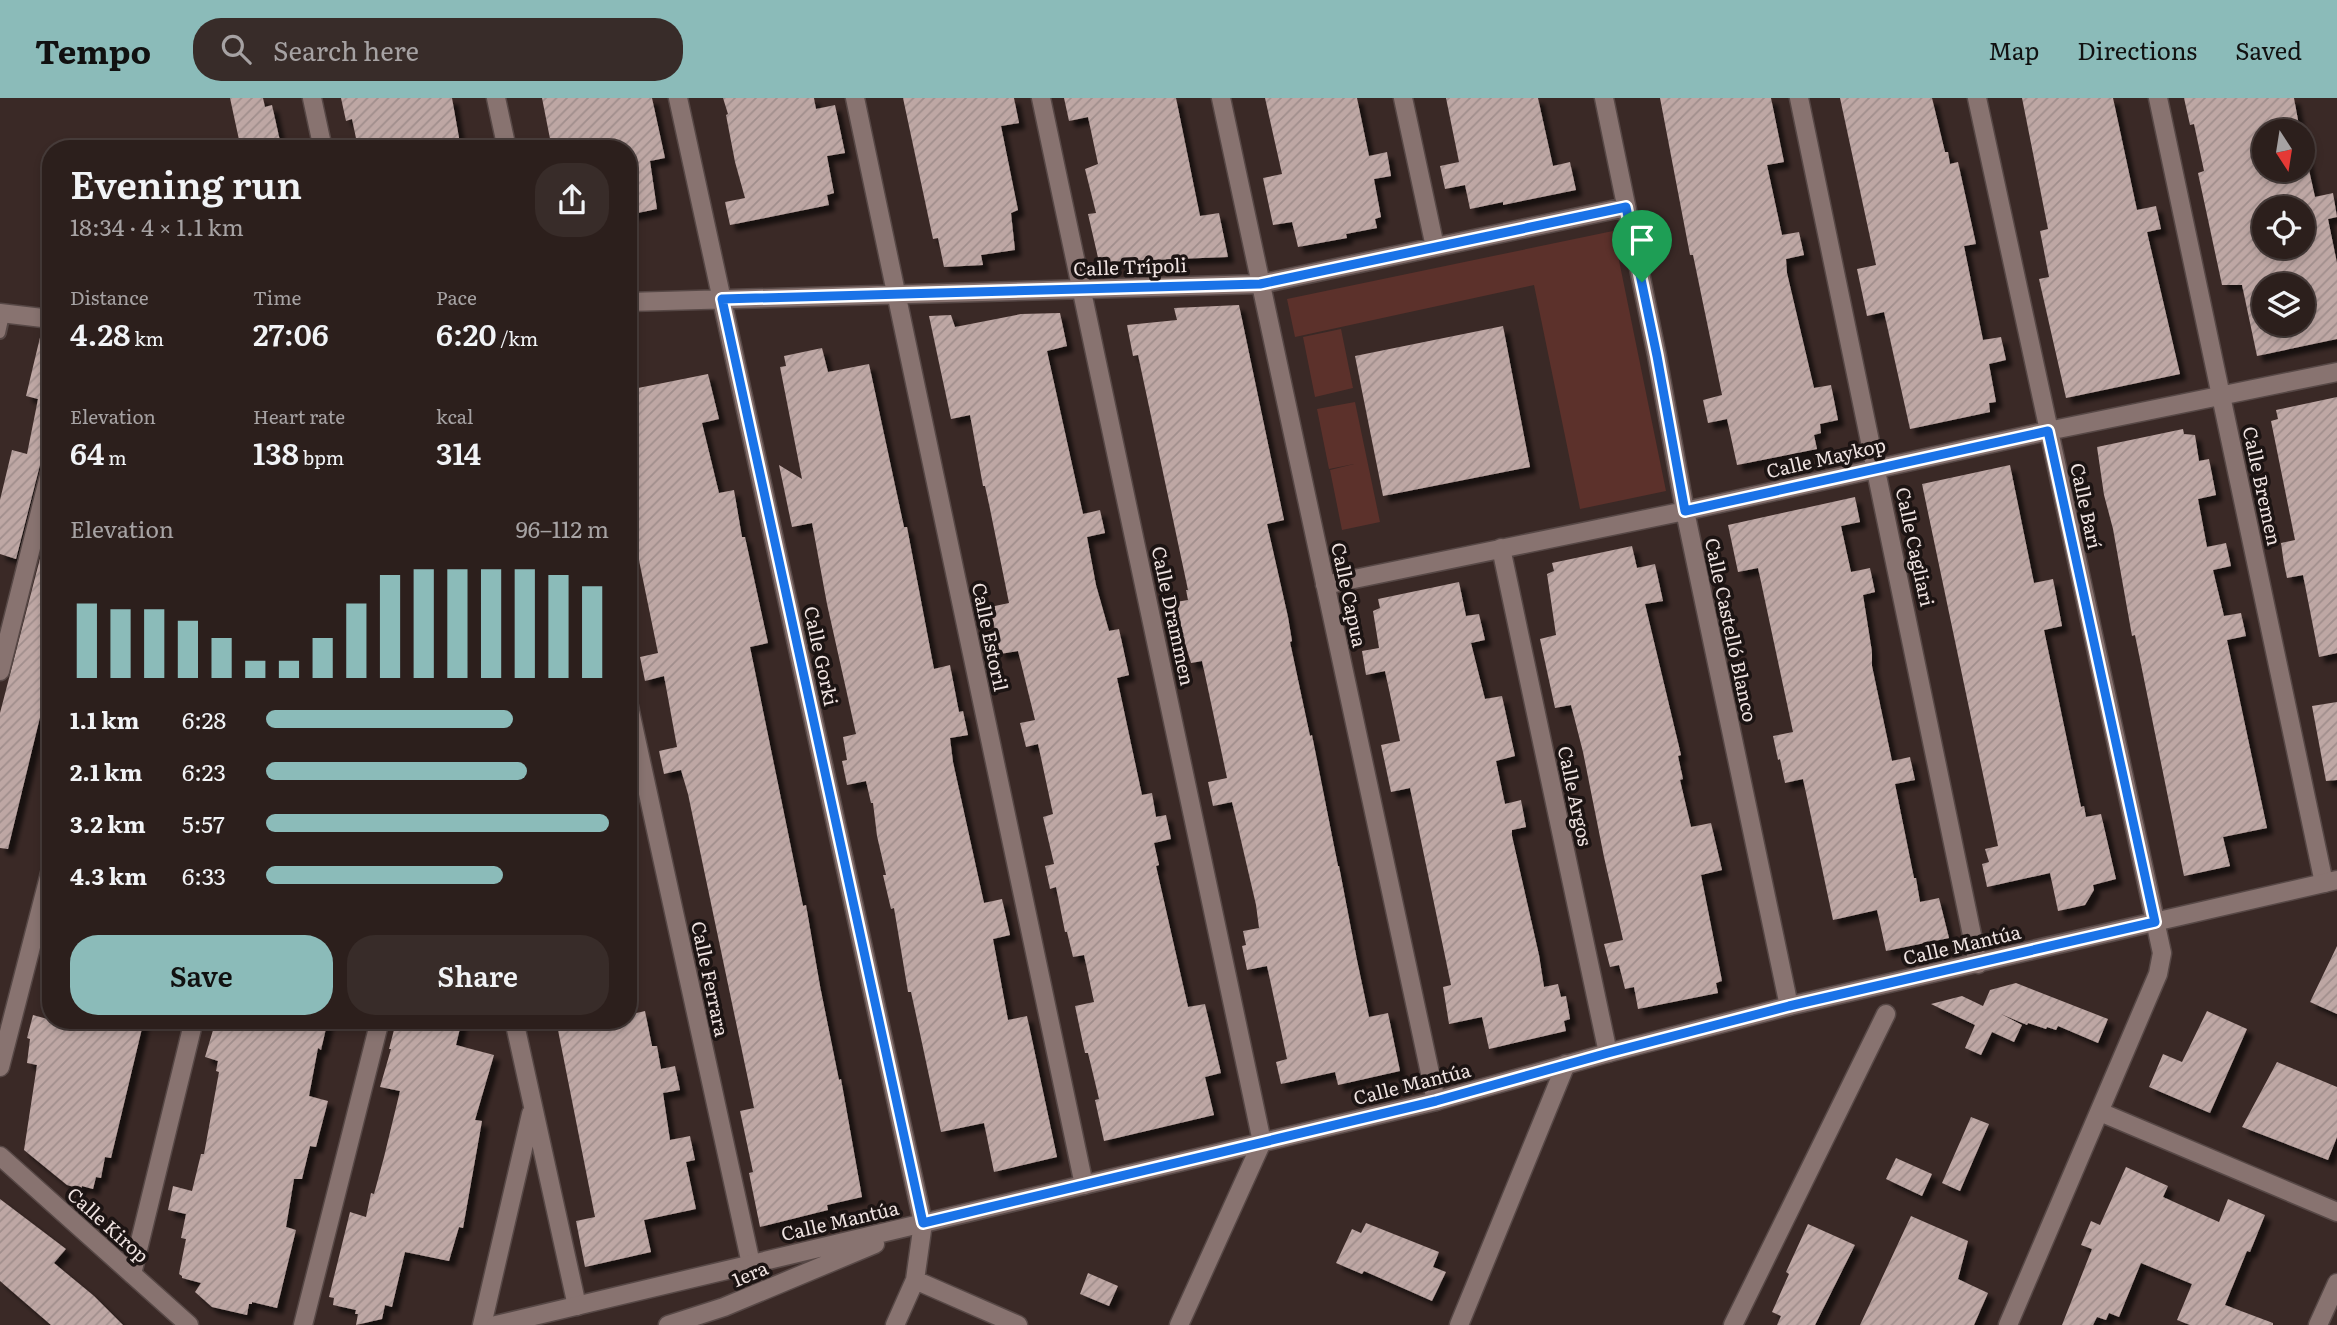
<!DOCTYPE html>
<html lang="en">
<head>
<meta charset="utf-8">
<style>
  :root { --surface:#2c1f1c; --page:#382c29; --text:#f1f3f6; --muted:#a6a2a3; --line:#483d3b; --accent:#8bbbb9 }
  body { margin:0; font-family:Literata,serif; background:var(--page); color:var(--text); height:100vh; display:flex; flex-direction:column; font-size:26px; white-space:nowrap }
  * { box-sizing:border-box; margin:0 }
  p { font-size:23px; color:var(--muted) }
  .icon { flex:none; width:38px; height:38px; fill:none; stroke:currentColor; stroke-width:2; stroke-linecap:round; stroke-linejoin:round }
  .map { position:relative; flex:1; overflow:hidden }
  .drawer { position:absolute; left:42px; top:42px; width:595px; height:889px; display:flex; flex-direction:column; background:var(--surface); border-radius:28px; box-shadow:0 4px 10px #0003,0 0 0 2px var(--line) }
  .drawer>* { flex:none }
  .needle { width:46px; rotate:168deg }
  .tools { position:absolute; left:2252px; top:21px; display:grid; gap:14px }
  .tools a { display:grid; place-items:center; width:63px; height:63px; border-radius:50%; background:var(--surface); box-shadow:0 4px 10px #0003,0 0 0 2px var(--line); font-size:35px }
  .pin { position:absolute; display:grid; place-items:center; width:60px; height:60px; color:#fff; margin:-72px -30px; border-radius:50% 50% 50% 0; rotate:-45deg; box-shadow:0 0 7px #0007 }
  .pin .icon { rotate:45deg }
  .round { display:grid; place-items:center; flex:none; width:74px; height:74px; border-radius:28px; background:var(--page) }
  .overview { display:flex; align-items:center; justify-content:space-between; height:119px; padding:0 28px }
  h1 { font-size:38px; font-weight:600; line-height:52px }
  .figures { display:grid; grid-template-columns:repeat(3,1fr); gap:10px; height:119px; padding:7px 28px }
  .figures div { display:grid; align-content:center }
  .figures b { font-size:30px; font-weight:600 }
  .figures small { font-size:19px; font-weight:400 }
  .figures p { font-size:19px }
  .chart { height:196px; padding:14px 28px }
  .chart p { display:flex; justify-content:space-between }
  .chart svg { width:100%; height:126px; margin-top:7px; stroke:var(--accent); stroke-width:6 }
  .action { display:flex; gap:14px; margin-top:auto; padding:14px 28px }
  .action a { flex:1; height:80px; border-radius:28px; background:var(--accent); color:#111; font-size:28px; font-weight:600; line-height:80px; text-align:center }
  .action a+a { background:var(--page); color:var(--text) }
  ul { padding:0 28px; list-style:none; font-size:23px }
  li { display:grid; grid-template-columns:112px 84px 1fr; align-items:center; height:52px }
  li i { height:18px; border-radius:9px; background:var(--accent) }
  header { display:flex; align-items:center; gap:42px; box-sizing:border-box; height:98px; padding:0 35px; background:var(--accent); color:#111 }
  header strong { font-size:33px }
  nav { display:flex; gap:38px; margin-inline-start:auto; font-size:24px }
  .search { width:490px; height:63px; background:var(--page); display:flex; align-items:center; gap:18px; box-sizing:border-box; padding:0 24px; border-radius:28px; color:var(--muted); font-size:26px }
  .map>svg:first-child { display:block }
  .green { fill:#5c312b }
  .building { fill:url(#building-hatch); fill-rule:evenodd; filter:url(#shadow) }
  .lines { fill:none; stroke-linecap:round; stroke-linejoin:round }
  .service-casing { stroke:#574846; stroke-width:14 }
  .minor-casing { stroke:#574846; stroke-width:21 }
  .tertiary-casing { stroke:#574846; stroke-width:21 }
  .service { stroke:#887370; stroke-width:10 }
  .minor { stroke:#887370; stroke-width:18 }
  .tertiary { stroke:#887370; stroke-width:18 }
  .route-casing { stroke:#fff; stroke-width:14 }
  .route { stroke:#1a73e8; stroke-width:9 }
  .labels { text-anchor:middle; stroke-width:7; stroke-linejoin:round; paint-order:stroke }
  .street-label { font-size:19px; fill:#efe3e1; stroke:#1c1413 }
</style>
</head>
<body>
<header>
<strong>Tempo</strong>
<div class="search"><svg class="icon" aria-label="search" viewBox="0 0 24 24"><circle cx="10" cy="10" r="6"/><path d="M15 15l6 6"/></svg>Search here</div>
<nav><a>Map</a><a>Directions</a><a>Saved</a></nav>
</header>
<div class="map">
<svg width="2337" height="1227" viewBox="0 0 2337 1227">
  <defs>
    <pattern id="building-hatch" width="6" height="6" patternUnits="userSpaceOnUse" patternTransform="scale(1.75)"><rect width="6" height="6" fill="#bea7a4"/><path d="M-1 1l2-2M0 6l6-6M5 7l2-2" fill="none" stroke="#a08e8c"/></pattern>
    <filter id="shadow"><feDropShadow dx="6" dy="6" stdDeviation="2" flood-color="#0009"/></filter>
  </defs>
  <rect width="100%" height="100%" fill="#3a2926"/>
  <path class="green" d="M1613 133 1666 393 1580 411 1534 187 1295 239 1287 201Z
    M1341 231 1353 290 1315 299 1303 239Z
    M1355 304 1380 424 1342 432 1330 372 1354 366 1329 371 1317 311Z"/>
  <path class="building" d="M230 0H263L265 9 272 7 280 43 272 44 274 51H241Z
    M341 0H452L461 51H367L366 43 357 45 352 21 346 23Z
    M542 0H652L665 60 650 63 657 111 628 117V51H552Z
    M723 0H814L816 11 835 7 845 55 827 58 834 95 827 97 829 107 730 127 725 104 745 100 735 64 726 17 728 16Z
    M903 0H1014L1019 25 1001 28 1018 112 1011 115 1015 152 981 157 983 167 944 169 938 140 933 141Z
    M1064 0H1176L1200 118 1219 115 1228 159 1099 164 1088 116 1096 115 1085 71 1098 66 1088 19 1069 23Z
    M1265 0H1357L1369 58 1387 54 1391 78 1374 81 1381 119 1375 121 1377 130 1346 136 1347 140 1298 149 1292 124 1273 127 1263 80 1282 76Z
    M1446 0H1538L1553 68 1570 64 1576 92 1503 107V104L1470 111 1465 87 1445 91 1440 68 1459 64Z
    M1660 0H1771L1784 64 1767 67 1782 137 1799 134 1804 157 1786 161 1787 175 1814 290 1831 287 1838 322 1820 326 1821 335 1814 337 1817 351 1737 367 1727 321 1708 325 1703 302 1722 297 1693 157H1690Z
    M1840 0H1932L1945 54H1948L1950 66 1958 64 1976 146 1964 148 1983 242 2001 239 2006 262 1989 266 1996 304 1989 305 1990 314 1910 331 1884 214 1867 218 1857 171 1876 167Z
    M2022 0H2113L2137 112 2156 108 2161 131 2147 134 2180 276 2066 300 2039 181 2049 179 2040 133 2048 131Z
    M2184 0H2294L2300 33H2264V72H2303V45L2315 99 2333 95 2337 119 2328 121 2337 165V241L2257 258 2242 187H2222L2198 75 2204 73 2194 26 2190 27ZM2264 110H2303V149H2264ZM2264 187H2303V226H2264Z
    M1239 207 1284 422 1267 426 1288 519 1292 543 1290 544 1310 638 1312 637 1338 768H1339L1357 862 1369 919 1388 915 1400 973 1338 987 1335 974 1281 986 1276 964 1287 961 1267 868 1247 872 1242 848 1246 847 1243 833 1259 830 1256 807 1232 704 1213 708 1208 684 1227 680 1202 563 1191 565 1184 542 1176 504 1188 502 1186 492H1188L1138 257 1133 258 1127 227 1177 222 1174 210Z
    M1060 215 1067 248 1047 253 1083 416 1100 412 1105 435 1087 439 1096 487 1109 533 1119 531 1129 577 1117 580 1142 697 1152 695 1156 719 1166 717 1171 741 1154 745 1159 767 1156 768 1188 909 1205 906 1221 975 1205 979 1214 1017 1104 1043 1095 1002 1099 1001 1088 955H1085L1075 908 1094 904 1084 857 1073 859 1067 834H1065L1056 789 1050 791 1045 768 1054 766 1043 719 1053 716 1038 646 1026 649 1020 625 1035 622 1018 553 1000 556 990 509 1009 505 990 411 985 388H983L970 317 951 321 929 218 951 217 955 229 1021 216Z
    M1503 228 1530 369 1383 398 1355 258Z
    M42 231 51 232V359L43 362 40 367 16 461 0 456V402L12 352 27 356 38 301 26 298Z
    M822 250 828 274 869 266 904 429H907L934 571 950 567 959 614 963 613 968 637 950 640 953 664 984 805 1002 801 1010 837 993 841 1008 922 1027 918 1057 1059 994 1074 984 1025 941 1034 916 917 911 894H908L894 810 891 811 883 777H886L877 738 873 705H871L866 683 847 687 842 663 847 662 843 639 856 636 827 506 812 425 792 429 779 367 802 381 780 269 786 268 784 258Z
    M708 276 719 321 702 325 719 395 734 392 742 439H745L768 545 750 549 803 808 806 807 820 888 839 982 841 981 862 1099 827 1107 828 1112 760 1129 749 1075 753 1074 740 1013 754 1010 688 696 681 672 664 676 659 653 677 649 664 578 645 583 640 559 658 555 634 438 628 439V292Z
    M2337 299V555L2319 559 2303 477 2287 480 2284 466 2281 445 2295 442 2271 323 2278 321 2276 312Z
    M2183 331 2184 336 2195 337 2199 363 2209 361 2216 397 2198 401 2207 449 2226 445 2231 468 2213 472 2224 518 2241 515 2246 538 2227 542 2267 730 2223 739 2230 768 2184 778 2135 537 2132 538 2113 431 2104 397 2097 349Z
    M2010 367 2034 485 2053 481 2062 528 2044 532 2081 709 2084 708 2086 719 2101 716 2116 781 2093 787 2094 792 2085 807 2058 813 2050 775 1987 789 1982 766 1989 764 1985 751 1998 748 1922 386Z
    M1855 399 1860 424 1841 428 1851 474 1870 470 1875 494 1863 497 1872 554V568L1892 663 1910 659 1915 682 1895 686 1914 780H1916L1920 804 1939 800 1949 840 1886 853 1877 812 1833 822 1803 681 1785 685 1780 661 1778 662 1773 638 1793 634 1758 470 1738 474 1728 427Z
    M51 418V557L48 572 51 574 8 751 0 750V615Z
    M1632 448 1637 470 1655 466 1663 503 1645 506 1681 657 1678 658 1683 681 1680 682 1691 729 1711 725 1722 772 1701 777 1722 883 1716 885 1718 895 1638 911 1634 889 1625 891 1619 867 1610 869 1604 846 1623 842 1604 759 1583 654 1571 607 1555 610 1540 541 1556 537 1547 476 1554 473 1552 465Z
    M1459 484 1466 518 1479 516 1485 542 1471 545 1485 601 1502 598 1515 658 1496 663 1505 706 1521 702 1526 729 1512 732V738L1539 857 1544 889 1558 886 1561 899 1566 898 1570 921 1564 923 1566 933 1489 951 1482 919 1449 926 1443 889 1451 887 1410 690 1391 694 1381 647 1400 643 1385 573 1366 577 1362 553 1379 550 1373 513 1380 510 1378 501Z
    M2337 604V682L2326 683 2312 608Z
    M2337 848V916L2310 904Z
    M2016 885 2108 921 2098 945 2058 928 2056 932 2047 929 2046 931 2028 925 2027 927 2001 916 2022 927 2014 944 1992 934 1981 957 1965 950 1975 927 1931 906 1962 898 1983 908 1990 892Z
    M645 913 652 948H657L661 971 675 968 680 992 663 995 670 1042 690 1038 695 1062 686 1064 696 1111 644 1122 651 1154 585 1169 576 1123 595 1119 556 922H628V917Z
    M2207 913 2247 931 2210 1015 2149 989 2163 956 2182 964Z
    M33 917 51 922H144L111 1060 105 1059 101 1080 96 1079 93 1091 82 1088 81 1091 67 1087 24 1052 37 967 27 965 30 941 27 940Z
    M216 922H328L321 952 318 950 309 998 328 1003 316 1049 310 1048 302 1081H294L286 1129 296 1132 277 1210 252 1204V1206H249L247 1217 212 1209 195 1194 201 1185 182 1180V1178L179 1176 186 1141 181 1140 186 1116 168 1112 173 1088 192 1093 201 1056H204L219 974 216 973 218 963 205 959Z
    M417 922H462L456 947 494 957 475 1022 482 1023 463 1130 459 1129 449 1163 405 1154 392 1209 385 1207 382 1221 356 1227 358 1216H355L356 1212 333 1207 334 1200 329 1199 350 1114 366 1119 371 1095 374 1096 384 1059 400 993 380 989 391 951H389L395 928 414 933Z
    M2277 964 2337 989V1039L2328 1062 2242 1029Z
    M1971 1019 1989 1026 1960 1093 1942 1085Z
    M1896 1060 1932 1076 1922 1098 1886 1081Z
    M2126 1069 2168 1088 2163 1099 2219 1124 2228 1101 2265 1117 2250 1154 2247 1153 2225 1207 2273 1225V1227H2190L2177 1222 2192 1186 2141 1165 2119 1219 2109 1215 2106 1222 2097 1219 2093 1227H2062L2092 1151 2081 1147 2091 1123 2100 1127Z
    M0 1101 66 1151 54 1165 94 1198 123 1227H51L0 1183Z
    M1911 1118 1968 1143 1958 1181 1988 1195 1974 1227H1860Z
    M1366 1125 1439 1154 1433 1169 1446 1174 1432 1203 1364 1173 1362 1176 1336 1165 1352 1131 1361 1135Z
    M1808 1126 1855 1147 1815 1227H1777L1781 1218 1772 1214 1789 1176 1786 1174Z
    M1088 1175 1118 1188 1109 1208 1080 1196Z"/>
  <g class="lines">
    <defs>
      <path id="service" d="M0 235 4 217"/>
      <path id="minor" d="M312 0 323 51
        M496 0 507 51
        M678 0 923 1125 915 1182 895 1227
        M855 0 1084 1087
        M1041 0 1262 1044 1179 1227
        M1221 0 1436 1003
        M1403 0 1435 149
        M1604 0 1657 258 1685 413 1789 908
        M1799 0 1978 866
        M1977 0 2162 855 2158 876 2008 1227
        M2158 0 2324 785
        M628 204 1260 186 1626 109
        M0 215 51 221
        M1501 450 1608 955
        M1325 487 1685 413 2048 333 2337 274
        M0 573 51 370
        M628 604 751 1166
        M514 922 577 1208
        M0 969 51 771
        M2100 1014 2337 1114
        M132 1176 194 922
        M915 1182 1018 1227
        M303 1227 380 922
        M482 1227 531 1016
        M1459 1227 1566 966
        M1733 1227 1886 916
        M2318 1227 2337 1185"/>
      <path id="tertiary" d="M0 1058 189 1227
        M496 1227 1436 1003 1608 955 1789 908 2337 782
        M668 1227 724 1209 875 1146"/>
    </defs>
    <use href="#service" class="service-casing"/>
    <use href="#minor" class="minor-casing"/>
    <use href="#tertiary" class="tertiary-casing"/>
    <use href="#service" class="service"/>
    <use href="#minor" class="minor"/>
    <use href="#tertiary" class="tertiary"/>
  </g>
  <g class="lines">
    <defs>
      <path id="route" d="M1626 109 1657 258 1685 413 2048 333 2155 824 1789 908 1608 955 1436 1003 923 1125 722 201 1260 186Z"/>
    </defs>
    <use href="#route" class="route-casing"/>
    <use href="#route" class="route"/>
  </g>
  <g class="labels">
    <g class="street-label">
      <text transform="translate(1130 169) rotate(-2)" y="7">Calle Trípoli</text>
      <text transform="translate(1826 360) rotate(-13)" y="7">Calle Maykop</text>
      <text transform="translate(2262 388) rotate(78)" y="7">Calle Bremen</text>
      <text transform="translate(2086 408) rotate(78)" y="7">Calle Barí</text>
      <text transform="translate(1915 449) rotate(78)" y="7">Calle Cagliari</text>
      <text transform="translate(1349 497) rotate(78)" y="7">Calle Capua</text>
      <text transform="translate(1173 518) rotate(78)" y="7">Calle Drammen</text>
      <text transform="translate(1731 532) rotate(78)" y="7">Calle Castelló Blanco</text>
      <text transform="translate(990 539) rotate(78)" y="7">Calle Estoril</text>
      <text transform="translate(821 558) rotate(78)" y="7">Calle Gorki</text>
      <text transform="translate(1575 698) rotate(78)" y="7">Calle Argos</text>
      <text transform="translate(1962 847) rotate(-13)" y="7">Calle Mantúa</text>
      <text transform="translate(710 881) rotate(78)" y="7">Calle Ferrara</text>
      <text transform="translate(1412 986) rotate(-14)" y="7">Calle Mantúa</text>
      <text transform="translate(840 1123) rotate(-13)" y="7">Calle Mantúa</text>
      <text transform="translate(108 1127) rotate(42)" y="7">Calle Kirop</text>
      <text transform="translate(750 1176) rotate(-23)" y="7">1era</text>
    </g>
  </g>
</svg>
<div class="tools">
<a><svg class="needle" viewBox="-14 -14 28 28"><path d="M0-13l5 13h-10z" fill="#e53935"/><path d="M0 13l5-13h-10z" fill="#a6a2a3"/></svg></a>
<a><svg class="icon" aria-label="locate" viewBox="0 0 24 24"><circle cx="12" cy="12" r="6"/><path d="M12 2v4M12 18v4M2 12h4M18 12h4"/></svg></a>
<a><svg class="icon" aria-label="layers" viewBox="0 0 24 24"><path d="M12 4l9 5-9 5-9-5zM3 14l9 5 9-5"/></svg></a>
</div>
<div class="pin" style="left:1642px;top:184px;background:#1e9e55"><svg class="icon" aria-label="arrive" viewBox="0 0 24 24"><path d="M6 21V4h12l-3 4 3 4H6"/></svg></div>
<section class="drawer">
<div class="overview"><div><h1>Evening run</h1><p>18:34 · 4 × 1.1 km</p></div><a class="round"><svg class="icon" aria-label="share" viewBox="0 0 24 24"><path d="M12 15V3M7 8l5-5 5 5M5 13v7h14v-7"/></svg></a></div>
<div class="figures">
<div><p>Distance</p><b>4.28<small> km</small></b></div>
<div><p>Time</p><b>27:06</b></div>
<div><p>Pace</p><b>6:20<small> /km</small></b></div>
</div>
<div class="figures">
<div><p>Elevation</p><b>64<small> m</small></b></div>
<div><p>Heart rate</p><b>138<small> bpm</small></b></div>
<div><p>kcal</p><b>314</b></div>
</div>
<div class="chart"><p><span>Elevation</span>96–112 m</p>
<svg viewBox="0 0 160 44" preserveAspectRatio="none"><path d="M5 44V18M15 44V20M25 44V20M35 44V24M45 44V30M55 44V38M65 44V38M75 44V30M85 44V18M95 44V8M105 44V6M115 44V6M125 44V6M135 44V6M145 44V8M155 44V12"/></svg>
</div>
<ul>
<li><b>1.1 km</b>6:28<i style="width:72%"></i></li>
<li><b>2.1 km</b>6:23<i style="width:76%"></i></li>
<li><b>3.2 km</b>5:57<i style="width:100%"></i></li>
<li><b>4.3 km</b>6:33<i style="width:69%"></i></li>
</ul>
<div class="action"><a>Save</a><a>Share</a></div>
</section>
</div>
</body>
</html>
